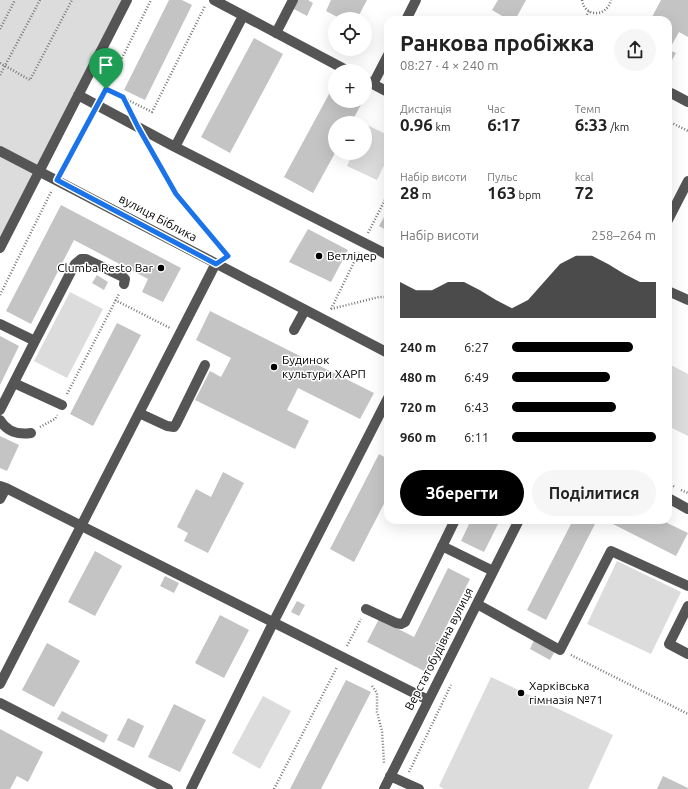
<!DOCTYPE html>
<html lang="uk">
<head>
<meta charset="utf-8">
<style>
  :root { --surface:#fff; --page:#f6f6f6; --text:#222; --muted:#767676; --accent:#000 }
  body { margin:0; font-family:Ubuntu,sans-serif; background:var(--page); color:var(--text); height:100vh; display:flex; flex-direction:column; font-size:15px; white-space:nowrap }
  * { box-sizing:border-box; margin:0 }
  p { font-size:13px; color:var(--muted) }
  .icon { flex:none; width:22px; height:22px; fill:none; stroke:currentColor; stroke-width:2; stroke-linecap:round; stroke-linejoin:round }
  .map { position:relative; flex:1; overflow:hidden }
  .side { position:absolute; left:384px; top:16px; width:288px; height:508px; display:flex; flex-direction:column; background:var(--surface); border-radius:12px; box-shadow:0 4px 16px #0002 }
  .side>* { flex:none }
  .controls { position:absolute; left:328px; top:12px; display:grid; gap:8px }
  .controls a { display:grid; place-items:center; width:44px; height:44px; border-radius:50%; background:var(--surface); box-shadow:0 4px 16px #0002; font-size:20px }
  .pin { position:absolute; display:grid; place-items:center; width:34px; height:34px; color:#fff; margin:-41px -17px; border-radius:50% 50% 50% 0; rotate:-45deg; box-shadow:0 0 4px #0007 }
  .pin .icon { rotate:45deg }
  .round { display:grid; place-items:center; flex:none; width:42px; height:42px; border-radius:21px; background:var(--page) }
  .summary { display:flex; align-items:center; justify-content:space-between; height:68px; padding:0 16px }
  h1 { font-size:22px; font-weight:700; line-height:30px }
  .figures { display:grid; grid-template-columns:repeat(3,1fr); gap:6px; height:68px; padding:4px 16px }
  .figures div { display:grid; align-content:center }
  .figures b { font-size:17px; font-weight:700 }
  .figures small { font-size:11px; font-weight:400 }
  .figures p { font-size:11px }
  .chart { height:112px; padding:8px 16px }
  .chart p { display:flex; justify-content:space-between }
  .chart svg { width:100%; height:72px; margin-top:4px; fill:var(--accent); opacity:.7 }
  .button { display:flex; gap:8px; margin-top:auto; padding:8px 16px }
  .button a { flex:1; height:46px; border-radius:24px; background:var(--accent); color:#fff; font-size:16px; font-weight:700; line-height:46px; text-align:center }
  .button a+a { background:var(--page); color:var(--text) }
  ul { padding:0 16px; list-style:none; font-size:13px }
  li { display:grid; grid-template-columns:64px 48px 1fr; align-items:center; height:30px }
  li i { height:10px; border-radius:5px; background:var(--accent) }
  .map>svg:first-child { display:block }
  .green { fill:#dcdcdc }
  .building { fill:#c4c4c4 }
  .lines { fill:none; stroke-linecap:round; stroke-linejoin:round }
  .path { stroke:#777; stroke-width:2.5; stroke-dasharray:1 2; stroke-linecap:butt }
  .minor { stroke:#555; stroke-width:10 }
  .route-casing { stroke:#fff; stroke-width:8 }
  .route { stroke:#1a73e8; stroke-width:5 }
  .poi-dot { fill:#000; stroke:#fff; stroke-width:1.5 }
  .labels { text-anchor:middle; stroke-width:3; stroke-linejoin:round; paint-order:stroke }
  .street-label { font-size:12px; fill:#000; stroke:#fff }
  .poi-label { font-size:12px; fill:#000; stroke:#fff; text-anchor:start }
</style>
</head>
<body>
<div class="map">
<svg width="688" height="789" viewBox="0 0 688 789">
  <rect width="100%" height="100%" fill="#fff"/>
  <path class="green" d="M0 0H129L0 248Z
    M367 125 388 135V157L377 180 347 166 353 153H365V129Z
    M70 292 103 309 67 378 34 361Z
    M669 364 688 374V436L668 426V367Z
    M617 561 681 592 651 654 587 624Z
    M491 677 613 735 588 789H444L439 786Z
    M263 696 291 711 260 769 232 753Z"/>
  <path class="building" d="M169 0H182L192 5 145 100 124 90Z
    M297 0H308L313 3 307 16 292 8Z
    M331 0H367L357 19H341L326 11Z
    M498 0H526L515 20H509L492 10Z
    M661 0H688V37L679 32 669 50 676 53 668 67V20H658L652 17Z
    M254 38 283 54 230 153 201 137Z
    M335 83V101H363L351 123H335V153L313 193 284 177Z
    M61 205 181 268 163 302 142 292 148 279 74 240 31 324 6 311Z
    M388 210V231L379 226Z
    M308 229 348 250 331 282 289 262Z
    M97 275 108 282 104 290 92 283Z
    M210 311 374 393 360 419 298 388 287 410 309 421 295 449 195 400 210 371 221 377 231 358 196 340Z
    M117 323 141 335 93 426 70 414Z
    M0 336 19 346 0 385Z
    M0 436 19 445 7 471 0 468Z
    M379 454 388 459V496L354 562 330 549Z
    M223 472 244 483 208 553 184 541 188 533 177 527 196 489 211 497Z
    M471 520H500L484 552 461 541Z
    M573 520H597L546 620 527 610Z
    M605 520H661L688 533 676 556Z
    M95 551 122 566 95 616 68 602Z
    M448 568 470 579 424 671 367 642 379 619 414 637Z
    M165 576 179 583 174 593 160 586Z
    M297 601 305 605 299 616 291 612Z
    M220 615 249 630 224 678 195 663Z
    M534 640 555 651 550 660 530 649Z
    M47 643 80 661 54 707 22 690Z
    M346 680 371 692 321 789H290Z
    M174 704 206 720 180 772 148 757Z
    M62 711 108 735 104 743 57 719Z
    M128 718 144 726 134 748 117 740Z
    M0 729 43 752 28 782 17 776 10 789H0Z
    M663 776 688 788V789H657Z"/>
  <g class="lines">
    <path class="path" d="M582 0C585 18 607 17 611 0
      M584 20 589 11
      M0 29 15 0
      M0 63 30 80 72 0
      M0 75 40 0
      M106 89 152 112 205 6
      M103 96 151 0
      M123 97 128 108
      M668 121 688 131
      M150 147 176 194 227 255
      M62 171 93 115
      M368 233 388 194
      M0 295 52 190
      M115 300 170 328
      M331 309 359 252
      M331 309 379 297H388
      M67 394 119 294
      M40 427 55 419 57 415
      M668 483 675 487
      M681 490 688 493
      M347 646 361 619
      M571 655 688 714
      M372 686 377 693V712L382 731 384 763
      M409 772 451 685
      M274 789 337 667"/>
    <path class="minor" d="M214 0 348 71
      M406 20 416 0
      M276 33 293 0
      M365 80 388 92
      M373 84 388 55
      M671 93 688 102
      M78 95 175 147 388 255
      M175 147 243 16
      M0 151 388 353
      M668 220 688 181
      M0 248 127 0
      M668 291 688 300
      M0 324 35 341 75 264 81 259H86L123 277 125 279 124 284
      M294 330 305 310
      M14 383 62 405
      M0 410 35 341
      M139 413 167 426 174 427 176 424 205 365
      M0 420C7 432 19 435 31 433
      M6 488 428 700
      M668 498 688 509
      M0 499 6 488 0 486
      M442 546 493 571
      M477 604 560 650 611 551 688 586
      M688 606 669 644 688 654
      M366 609 396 623 401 624 405 622 455 520
      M0 684 216 263
      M0 703 168 789
      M390 776 419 789
      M191 789 275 619 388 398
      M384 789 519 520"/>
  </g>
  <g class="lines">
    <defs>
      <path id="route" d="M106 89 123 97 138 127 176 194 228 256 216 264 57 180Z"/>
    </defs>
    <use href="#route" class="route-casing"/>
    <use href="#route" class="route"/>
  </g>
  <g class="poi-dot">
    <circle cx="319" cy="256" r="4"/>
    <circle cx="161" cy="268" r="4"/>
    <circle cx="274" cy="367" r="4"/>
    <circle cx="521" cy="693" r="4"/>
  </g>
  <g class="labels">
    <g class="street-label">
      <text transform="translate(158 218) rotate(28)" y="4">вулиця Біблика</text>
      <text transform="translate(439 649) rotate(-63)" y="4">Верстатобудівна вулиця</text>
    </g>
    <g class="poi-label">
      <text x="327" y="260">Ветлідер</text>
      <text x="153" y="272" text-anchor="end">Clumba Resto Bar</text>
      <text x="282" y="364">Будинок<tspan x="282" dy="14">культури ХАРП</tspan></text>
      <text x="529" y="690">Харківська<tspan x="529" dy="14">гімназія №71</tspan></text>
    </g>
  </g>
</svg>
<div class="controls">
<a><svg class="icon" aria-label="locate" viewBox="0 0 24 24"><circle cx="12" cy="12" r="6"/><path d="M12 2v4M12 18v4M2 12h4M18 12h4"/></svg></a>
<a>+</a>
<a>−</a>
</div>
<div class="pin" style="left:106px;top:89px;background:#1e9e55"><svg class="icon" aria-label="arrive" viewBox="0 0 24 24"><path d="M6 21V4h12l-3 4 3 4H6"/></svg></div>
<section class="side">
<div class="summary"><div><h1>Ранкова пробіжка</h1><p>08:27 · 4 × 240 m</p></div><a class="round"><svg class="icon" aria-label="share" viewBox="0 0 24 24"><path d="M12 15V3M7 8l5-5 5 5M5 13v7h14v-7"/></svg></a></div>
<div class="figures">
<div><p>Дистанція</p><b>0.96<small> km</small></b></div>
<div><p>Час</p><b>6:17</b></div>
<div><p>Темп</p><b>6:33<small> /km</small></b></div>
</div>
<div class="figures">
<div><p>Набір висоти</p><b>28<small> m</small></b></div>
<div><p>Пульс</p><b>163<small> bpm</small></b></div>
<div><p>kcal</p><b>72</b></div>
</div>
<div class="chart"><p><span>Набір висоти</span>258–264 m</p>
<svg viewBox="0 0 160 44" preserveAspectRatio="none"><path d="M0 44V22L10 27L20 27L30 22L40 22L50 27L60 33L70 38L80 33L90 22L100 11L110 6L120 6L130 11L140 17L150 22L160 22V44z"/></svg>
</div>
<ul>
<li><b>240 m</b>6:27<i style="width:84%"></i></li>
<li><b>480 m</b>6:49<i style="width:68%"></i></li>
<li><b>720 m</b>6:43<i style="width:72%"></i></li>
<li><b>960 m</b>6:11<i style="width:100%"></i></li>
</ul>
<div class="button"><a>Зберегти</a><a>Поділитися</a></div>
</section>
</div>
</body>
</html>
